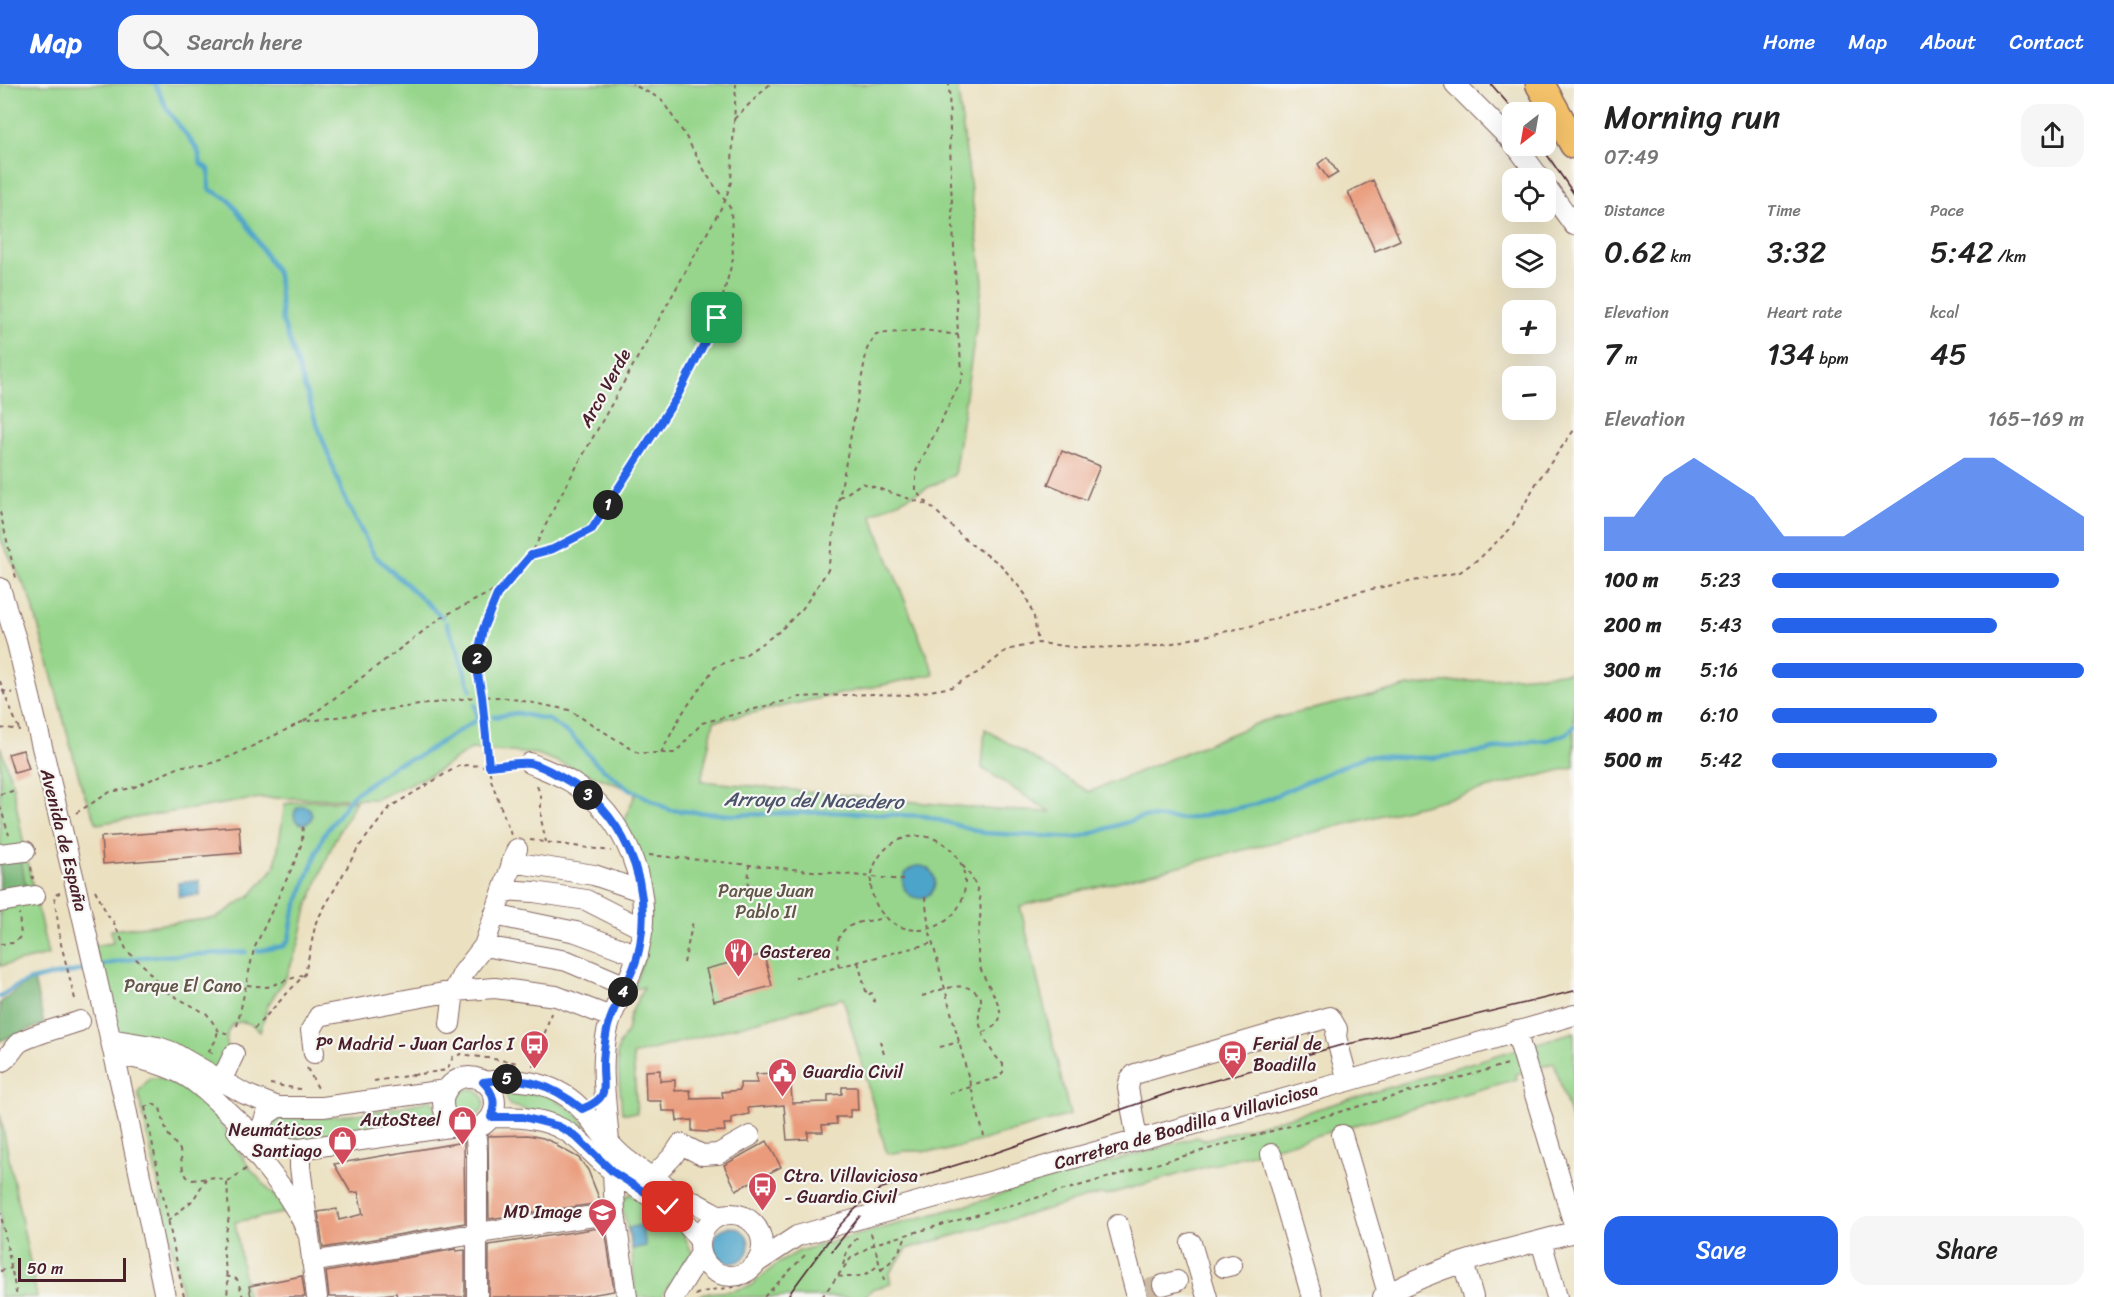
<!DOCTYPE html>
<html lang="en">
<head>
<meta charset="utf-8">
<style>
  :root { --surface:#fff; --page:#f6f6f6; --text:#222; --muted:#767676; --accent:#2563eb }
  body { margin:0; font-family:Sriracha,sans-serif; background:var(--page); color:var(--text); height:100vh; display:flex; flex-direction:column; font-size:22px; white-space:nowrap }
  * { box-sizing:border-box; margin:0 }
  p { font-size:20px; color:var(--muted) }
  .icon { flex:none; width:33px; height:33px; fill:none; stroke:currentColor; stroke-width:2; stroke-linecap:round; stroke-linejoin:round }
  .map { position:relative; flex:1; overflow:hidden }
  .panel { display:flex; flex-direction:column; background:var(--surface); width:540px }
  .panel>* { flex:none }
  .needle { width:39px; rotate:211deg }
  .tools { position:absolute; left:1502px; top:18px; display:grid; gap:12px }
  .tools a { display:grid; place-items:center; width:54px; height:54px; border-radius:12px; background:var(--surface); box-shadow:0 6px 24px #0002; font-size:30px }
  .scale { position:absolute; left:18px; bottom:15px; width:108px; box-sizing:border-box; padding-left:6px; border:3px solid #4a1f2b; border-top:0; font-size:16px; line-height:21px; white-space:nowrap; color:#4a1f2b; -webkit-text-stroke:4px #f6f6f2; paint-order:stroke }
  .pin { position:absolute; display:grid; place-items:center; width:51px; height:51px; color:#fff; margin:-26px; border-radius:12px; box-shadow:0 3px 9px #0006 }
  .km { position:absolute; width:30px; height:30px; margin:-15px; border-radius:50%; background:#222; color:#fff; font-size:16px; line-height:30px; text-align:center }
  .round { display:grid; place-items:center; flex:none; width:63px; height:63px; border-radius:18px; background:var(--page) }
  .summary { display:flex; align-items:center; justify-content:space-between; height:102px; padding:0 30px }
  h1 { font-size:33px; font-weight:600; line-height:45px }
  .metrics { display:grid; grid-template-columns:repeat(3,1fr); gap:9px; height:102px; padding:6px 30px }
  .metrics div { display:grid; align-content:center }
  .metrics b { font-size:30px; font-weight:600 }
  .metrics small { font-size:16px; font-weight:400 }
  .metrics p { font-size:16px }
  .chart { height:168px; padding:12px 30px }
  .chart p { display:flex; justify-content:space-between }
  .chart svg { width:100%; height:108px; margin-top:6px; fill:var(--accent); opacity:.7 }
  .primary-button { display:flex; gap:12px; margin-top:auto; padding:12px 30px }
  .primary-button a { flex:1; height:69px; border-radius:18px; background:var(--accent); color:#fff; font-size:24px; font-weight:600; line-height:69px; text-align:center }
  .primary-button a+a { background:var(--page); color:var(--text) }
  ul { padding:0 30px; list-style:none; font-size:20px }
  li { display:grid; grid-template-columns:96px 72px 1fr; align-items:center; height:45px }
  li i { height:15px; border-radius:8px; background:var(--accent) }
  header { display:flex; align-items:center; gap:36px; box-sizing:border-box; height:84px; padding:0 30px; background:var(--accent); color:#fff }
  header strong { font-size:28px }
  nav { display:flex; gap:33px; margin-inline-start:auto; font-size:21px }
  .search { width:420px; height:54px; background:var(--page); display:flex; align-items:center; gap:15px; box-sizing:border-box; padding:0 21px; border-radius:18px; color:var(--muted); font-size:22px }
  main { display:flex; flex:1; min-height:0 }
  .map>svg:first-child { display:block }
  .green { fill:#96d58b; stroke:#707a5b; stroke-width:1.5 }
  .forest { fill:#78b677; stroke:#616a51; stroke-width:1.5 }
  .water { fill:#4da4ca; stroke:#4c627a; stroke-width:1.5 }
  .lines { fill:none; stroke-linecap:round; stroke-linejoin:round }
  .stream { stroke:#4da4ca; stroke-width:4.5 }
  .building { fill:#ea9b7c }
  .minor-tunnel { stroke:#cbbaa3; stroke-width:20; stroke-dasharray:20 10; stroke-linecap:butt }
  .minor-casing { stroke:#826360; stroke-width:22 }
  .highway-casing { stroke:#826360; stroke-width:31 }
  .path { stroke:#826360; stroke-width:2; stroke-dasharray:4.5 4.5; stroke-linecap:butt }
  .minor { stroke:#fff; stroke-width:20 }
  .highway { stroke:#f4c26a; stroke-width:28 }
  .tram { stroke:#4a1f2b; stroke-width:1.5 }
  .route-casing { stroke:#fff; stroke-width:12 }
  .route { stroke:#2563eb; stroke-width:8 }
  .labels { text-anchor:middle; stroke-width:4.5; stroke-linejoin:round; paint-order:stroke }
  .street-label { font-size:18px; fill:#4a1f2b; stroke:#f6f6f2 }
  .park-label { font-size:18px; fill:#615648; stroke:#f6f6f2 }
  .poi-label { font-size:18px; fill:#4a1f2b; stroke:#f6f6f2; text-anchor:start }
  .water-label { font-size:20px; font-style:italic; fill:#4b546b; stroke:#f6f6f2 }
</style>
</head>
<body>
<header>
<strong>Map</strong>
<div class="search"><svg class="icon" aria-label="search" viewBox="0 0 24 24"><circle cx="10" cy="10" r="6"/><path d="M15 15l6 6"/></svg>Search here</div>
<nav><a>Home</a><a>Map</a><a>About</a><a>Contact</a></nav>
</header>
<main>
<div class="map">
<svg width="1574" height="1213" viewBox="0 0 1574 1213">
  <rect width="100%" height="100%" fill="#f6f6f2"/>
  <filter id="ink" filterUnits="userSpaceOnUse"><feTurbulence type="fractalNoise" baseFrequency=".0167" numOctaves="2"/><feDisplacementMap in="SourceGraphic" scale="12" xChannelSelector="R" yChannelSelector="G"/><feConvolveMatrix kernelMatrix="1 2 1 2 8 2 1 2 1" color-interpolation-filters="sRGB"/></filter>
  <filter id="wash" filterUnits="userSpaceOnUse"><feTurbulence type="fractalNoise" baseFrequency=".008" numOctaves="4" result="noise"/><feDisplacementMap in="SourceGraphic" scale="24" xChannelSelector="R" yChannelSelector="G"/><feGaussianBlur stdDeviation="1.35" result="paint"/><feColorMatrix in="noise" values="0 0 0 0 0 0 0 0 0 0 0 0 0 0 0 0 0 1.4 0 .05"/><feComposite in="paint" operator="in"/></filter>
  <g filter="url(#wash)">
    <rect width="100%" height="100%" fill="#ebe1c1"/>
    <path class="green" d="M0 0H957L983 197 954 391 871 431 934 590 714 637 701 697 997 726 1050 728 982 684 985 645 1089 708 1263 637 1409 602 1574 588V683L1020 822 1070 1031 945 1067H905L887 1070 843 914 633 971 637 1029H622L617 971 619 961 627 948 630 931 644 903 633 905 644 873 622 743 636 708 537 670 471 665 434 689 376 715 260 714 97 740 82 704 31 515 0 454Z
      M0 662 12 698 25 767 48 871 0 882Z
      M304 717H356L334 757 321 789 307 824 299 859 287 891 268 921 260 948C239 925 217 946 231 970L220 993 113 952 92 862 113 859 111 846 216 834 251 811 275 783 285 720Z
      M1574 948V1044L1554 979 1516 990 1517 995 1106 1111 1100 1110 907 1165 889 1190 891 1200 872 1205 865 1213H698L705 1209 731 1207 750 1202 777 1180 799 1167 985 1116 1008 1107 1197 1053 1204 1056 1310 1027Z
      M150 994H160L171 998 182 1004 215 1030 249 1083 288 1128 235 1138 247 1213H183L138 1008Z
      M504 1004 548 1011 574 1027 605 1066 585 1050 559 1035 509 1021Z
      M456 1019a14 14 0 1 1 28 0a14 14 0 1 1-28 0Z
      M432 1016 439 1037 310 1058 270 1052 272 1034C328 1036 377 1029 432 1016Z
      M0 1030 37 1213H0Z
      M630 1110 672 1137 682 1146 692 1169 661 1213H635L632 1165 622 1123 625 1113Z"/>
    <path class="forest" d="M21 775 26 804 0 808V779Z
      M34 896 44 940 0 957V919L22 902Z"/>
    <path class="water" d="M294 731a9 9 0 1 1 18 0a9 9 0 1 1-18 0Z
      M903 798a16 16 0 1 1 32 0a16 16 0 1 1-32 0Z
      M199 796 200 811 179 813 178 799Z
      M642 1141 646 1162 632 1165 628 1144Z
      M713 1161a18 18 0 1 1 36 0a18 18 0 1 1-36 0Z"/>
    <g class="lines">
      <path class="stream" d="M155 0 168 27 198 66 201 80 209 85V105L228 115 245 137 278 191 282 235 314 332 344 413 374 471 442 533
        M446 539 454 556 471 606
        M494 633 517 629 549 636 572 652 596 679 626 703 670 726 732 731 829 728 925 732 984 749 1077 754 1143 733 1187 735 1256 720 1366 672 1432 674 1486 667 1524 658 1548 656 1568 649 1574 642
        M257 867 284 862 289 856 293 831 323 752 352 712 396 680 417 673 478 635 475 621
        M98 882 142 873 246 868
        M0 913C35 887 52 895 90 884"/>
    </g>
    <g id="blocks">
      <path class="building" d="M1327 73 1338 89 1328 95 1318 80Z
        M1373 96 1400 156 1375 167 1348 108Z
        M1062 367 1100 382 1086 416 1048 400Z
        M23 666 29 685 14 689 8 670Z
        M239 742 241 769 103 780 101 753Z
        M764 870 772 902 714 917 706 885Z
        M790 982 792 1019 828 1018V1011L842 1010V1003H857L858 1026H850V1033H836L837 1040 822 1041 823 1048H808V1055L787 1056 784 1021 748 1024 749 1030 731 1034 732 1040H724L725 1047 707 1048 692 1047V1036L677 1037 676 1027H662L661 1017H646L645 987 660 986V997L675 996V1007L690 1006 691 1015 723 1014 722 1008 740 1006V999H757L756 990 774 989 773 983Z
        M528 1051 543 1054 557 1060V1062L579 1074 588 1086 601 1119 489 1135 488 1052Z
        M767 1057 781 1083 736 1106 724 1081Z
        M464 1058 465 1139 323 1164 318 1128 337 1125 339 1136 363 1130 358 1108 351 1109 334 1080Z
        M605 1143 614 1207 578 1213H489V1161Z
        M456 1165V1167L465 1166V1213H397L396 1209 366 1213H329L326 1188Z
        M302 1192 305 1213H251L249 1202Z"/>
    </g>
  </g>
  <g filter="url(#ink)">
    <use href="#blocks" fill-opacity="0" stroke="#826360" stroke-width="1.5"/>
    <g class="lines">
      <path class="minor-tunnel" d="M1145 1206 1163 1201"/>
      <defs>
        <path id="minor" d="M1455 0 1512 57
          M1516 62 1540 94
          M1545 101 1574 141
          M0 504 17 559 76 804 123 1010 165 1213
          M530 679C544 685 558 690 571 698 626 732 654 803 639 865 632 897 611 922 606 954 600 988 607 1025 609 1059
          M0 770 25 767
          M512 778 594 791 641 807
          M503 806 534 808 586 816 643 845
          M0 818 35 812
          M494 831 576 848 638 871
          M484 862 567 877 626 902
          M450 940 454 907 463 889 484 862 517 765
          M1516 947 1574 1141
          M110 955 158 963 172 968 245 1010 278 1023H323L446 1006
          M314 969 311 946 319 932 454 907 495 904 556 912 611 933
          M114 971C140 974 167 980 189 994 228 1020 248 1064 300 1065L456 1042
          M0 978C9 975 12 964 20 958 33 950 64 943 80 937
          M443 1019a26 26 0 1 1 52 0a26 26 0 1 1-52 0Z
          M221 997 234 970
          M483 998C520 993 559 998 584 1028 598 1044 609 1062 626 1075 655 1098 688 1115 720 1132
          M491 1033C514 1033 537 1033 558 1043 581 1053 595 1075 615 1089 646 1112 677 1123 700 1157
          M475 1044 477 1067V1213
          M237 1046 283 1105 300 1132 309 1152
          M1342 1051 1389 1213
          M258 1054 266 1031 278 1023
          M1137 1055 1128 1004 1130 995 1135 990 1330 933 1337 945 1336 953 1348 997
          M300 1065V1083L317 1213
          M1271 1070 1312 1213
          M613 1088 615 1129 627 1213
          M652 1094 673 1072 681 1060 702 1071 718 1070 750 1052
          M700 1161a31 31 0 1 1 62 0a31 31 0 1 1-62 0Z
          M1118 1141 1137 1213
          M1541 1157 1557 1213
          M1191 1159 1207 1213
          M312 1178 485 1148 615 1129
          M1463 1178 1473 1213
          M756 1179 797 1152 1348 997 1574 931
          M1224 1183 1232 1181
          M1163 1201 1177 1197
          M674 1213 701 1169
          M1383 1213C1441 1179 1510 1165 1574 1148"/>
        <path id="highway" d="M1540 0 1574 60"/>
      </defs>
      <use href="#minor" class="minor-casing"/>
      <use href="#highway" class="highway-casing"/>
      <path class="path" d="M734 35 770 0
        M958 251 963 293 916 387V408L968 458 1000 480 1025 510 1034 533 1038 559
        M840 414 862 399 928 421
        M0 428 17 498
        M532 471 553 465 593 445 677 313 717 234 733 175 731 125 707 91 685 51 661 15 632 0
        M0 597 3 607 13 609
        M3 607 19 645
        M304 637 442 533 505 501
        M0 645 5 644 20 646
        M661 669 681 631 715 583 745 571 780 547 803 524 828 486 839 415 867 265 876 250 924 246 958 251 951 98 949 0
        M537 702 541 712V735L546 758
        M0 710 13 707
        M0 722 9 751
        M76 729 110 708 132 704 182 682 206 681 232 672 302 638 482 612 508 614 569 626 638 669H675L702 639 800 613 873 610 907 611 952 603 982 586 1007 566 1038 559 1082 564 1159 562 1255 541 1362 507 1460 488 1481 473 1511 444 1537 398 1574 346
        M511 751 491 696 484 647 482 612 476 580 483 545 497 511 531 471 558 416 725 117 731 98 736 0
        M871 799a47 47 0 1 1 94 0a47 47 0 1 1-94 0Z
        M530 756 611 767
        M649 771 903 796
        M962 781C996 820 971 840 980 882 983 896 1003 920 1000 933 999 940 990 946 984 948
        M31 783 33 795
        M95 806 108 832 113 837 127 867 145 883 163 906 207 930 218 946 228 950
        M60 809 54 811 61 860 76 919
        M748 811 749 781
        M925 813 929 845 984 1052
        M0 860 14 859 21 852 19 830
        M858 878 867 911 872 909 875 921
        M684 879 693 837
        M839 883C835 861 835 844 861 838 870 836 876 837 884 833
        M795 894 932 859
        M247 901 267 903 302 891
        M922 912C942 906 967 893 981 914 981 919 980 924 979 929 977 944 992 971 1003 980V988L998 994 970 1001
        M237 942 254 865 297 773 302 758 303 740
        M254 945 305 890 316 838 358 764 390 723 460 681 489 682 515 680
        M880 957 884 970
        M940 963 959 958
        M209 967 215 971
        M208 968 216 956 218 946
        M532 981H535L551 929
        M307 984 319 1006
        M413 991 447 986 453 973 461 970 519 979
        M374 997 413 991
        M270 1000 300 1005
        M949 1009 971 1003
        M144 1023 153 1020 160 1024 167 1049 180 1066 183 1086 187 1093 192 1096 217 1093 227 1099 229 1133 223 1165 228 1200 227 1213
        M145 1023 184 1213
        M228 1098 247 1084
        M0 1126 17 1213
        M168 1137 193 1116 206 1095
        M871 1149 885 1200
        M843 1181 848 1164 858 1153
        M881 1186C894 1176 901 1166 906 1151
        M0 1187 12 1184
        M226 1192 237 1195 243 1213
        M838 1192C854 1195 868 1192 879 1180
        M695 1211C715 1202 737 1207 755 1195
        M764 1213 806 1170
        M822 1213 851 1174 874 1160 1508 980"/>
      <use href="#minor" class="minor"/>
      <use href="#highway" class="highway"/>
      <path class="tram" d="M1491 0 1515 28
        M1541 62 1574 110
        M832 1167 860 1132
        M787 1213 840 1141 865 1115 882 1104 992 1070 1169 1009 1338 962 1406 948 1574 907"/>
    </g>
  </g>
  <g class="lines" filter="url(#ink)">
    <defs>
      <path id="route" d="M668 1123 613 1088 574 1051 558 1042 523 1033H491C496 1019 494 1009 483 998 524 992 550 999 582 1025 612 1013 602 1004 603 978 604 966 605 953 608 942 616 914 635 891 640 861 652 796 623 726 563 694 554 689 541 681 530 679 517 678 502 681 489 682L482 612 476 580 483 545 497 511 531 471 553 465 592 445 677 313 717 234"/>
    </defs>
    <use href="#route" class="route-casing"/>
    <use href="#route" class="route"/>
  </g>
  <defs>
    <symbol id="restaurant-pin" viewBox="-11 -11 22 30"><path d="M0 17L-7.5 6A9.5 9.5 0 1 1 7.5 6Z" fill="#d1495b" stroke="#f6f6f2"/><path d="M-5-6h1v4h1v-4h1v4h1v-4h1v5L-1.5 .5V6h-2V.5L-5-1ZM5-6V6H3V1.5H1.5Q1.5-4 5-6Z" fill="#fff"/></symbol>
    <symbol id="bus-pin" viewBox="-11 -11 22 30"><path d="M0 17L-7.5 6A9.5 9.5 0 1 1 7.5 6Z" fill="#d1495b" stroke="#f6f6f2"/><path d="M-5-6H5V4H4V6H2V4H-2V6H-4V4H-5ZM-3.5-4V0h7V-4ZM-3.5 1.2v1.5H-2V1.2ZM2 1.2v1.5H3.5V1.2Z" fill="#fff"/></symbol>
    <symbol id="station-pin" viewBox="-11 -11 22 30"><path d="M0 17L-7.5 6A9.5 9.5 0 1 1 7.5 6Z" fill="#d1495b" stroke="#f6f6f2"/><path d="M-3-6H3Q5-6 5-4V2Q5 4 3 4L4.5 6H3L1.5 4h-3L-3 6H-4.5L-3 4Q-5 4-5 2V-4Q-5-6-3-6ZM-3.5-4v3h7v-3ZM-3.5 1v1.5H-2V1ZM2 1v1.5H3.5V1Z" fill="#fff"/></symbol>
    <symbol id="civic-pin" viewBox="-11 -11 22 30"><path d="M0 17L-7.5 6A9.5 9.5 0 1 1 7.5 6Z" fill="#d1495b" stroke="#f6f6f2"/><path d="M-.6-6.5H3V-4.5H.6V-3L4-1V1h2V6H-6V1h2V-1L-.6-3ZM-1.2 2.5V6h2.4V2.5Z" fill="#fff"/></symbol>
    <symbol id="shop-pin" viewBox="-11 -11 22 30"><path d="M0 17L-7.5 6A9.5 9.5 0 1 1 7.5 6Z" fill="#d1495b" stroke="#f6f6f2"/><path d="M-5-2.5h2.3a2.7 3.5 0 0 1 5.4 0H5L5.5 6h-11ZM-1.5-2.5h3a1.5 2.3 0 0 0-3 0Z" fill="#fff"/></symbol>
    <symbol id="school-pin" viewBox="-11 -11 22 30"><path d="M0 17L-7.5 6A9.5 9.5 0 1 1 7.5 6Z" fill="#d1495b" stroke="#f6f6f2"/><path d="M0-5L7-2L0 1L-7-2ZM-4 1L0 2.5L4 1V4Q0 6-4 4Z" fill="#fff"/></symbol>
  </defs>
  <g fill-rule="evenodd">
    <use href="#restaurant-pin" x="722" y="852" width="33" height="45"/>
    <use href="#bus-pin" x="518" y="944" width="33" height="45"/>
    <use href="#station-pin" x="1216" y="954" width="33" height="45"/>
    <use href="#civic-pin" x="766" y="972" width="33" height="45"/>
    <use href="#shop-pin" x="446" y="1020" width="33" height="45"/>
    <use href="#shop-pin" x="326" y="1040" width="33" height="45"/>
    <use href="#bus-pin" x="746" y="1086" width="33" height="45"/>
    <use href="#school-pin" x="586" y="1112" width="33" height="45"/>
  </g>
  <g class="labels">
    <g class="street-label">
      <text transform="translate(605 304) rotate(-61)" y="6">Arco Verde</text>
      <text transform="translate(64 756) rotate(76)" y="6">Avenida de España</text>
      <text transform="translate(1186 1042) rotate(-16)" y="6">Carretera de Boadilla a Villaviciosa</text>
    </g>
    <g class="park-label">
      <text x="766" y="813">Parque Juan<tspan x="766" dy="21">Pablo II</tspan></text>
      <text x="183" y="908">Parque El Cano</text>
    </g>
    <g class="poi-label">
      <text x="760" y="874">Gasterea</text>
      <text x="514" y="966" text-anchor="end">Pº Madrid - Juan Carlos I</text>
      <text x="1253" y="966">Ferial de<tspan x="1253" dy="21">Boadilla</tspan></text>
      <text x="803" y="994">Guardia Civil</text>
      <text x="441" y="1042" text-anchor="end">AutoSteel</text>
      <text x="322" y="1052" text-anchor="end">Neumáticos<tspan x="322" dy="21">Santiago</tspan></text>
      <text x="784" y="1098">Ctra. Villaviciosa<tspan x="784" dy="21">- Guardia Civil</tspan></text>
      <text x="582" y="1134" text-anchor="end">MD Image</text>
    </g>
    <g class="water-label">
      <text transform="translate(814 716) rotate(1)" y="7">Arroyo del Nacedero</text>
    </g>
  </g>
</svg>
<div class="tools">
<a><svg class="needle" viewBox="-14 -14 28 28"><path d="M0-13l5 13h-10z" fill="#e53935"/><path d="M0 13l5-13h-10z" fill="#767676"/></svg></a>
<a><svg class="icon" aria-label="locate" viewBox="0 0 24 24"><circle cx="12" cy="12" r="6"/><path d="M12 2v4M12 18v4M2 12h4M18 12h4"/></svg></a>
<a><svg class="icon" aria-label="layers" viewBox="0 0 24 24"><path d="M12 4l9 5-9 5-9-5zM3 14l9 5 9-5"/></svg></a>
<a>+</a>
<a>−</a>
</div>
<div class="scale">50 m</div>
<div class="pin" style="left:717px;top:234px;background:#1e9e55"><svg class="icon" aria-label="arrive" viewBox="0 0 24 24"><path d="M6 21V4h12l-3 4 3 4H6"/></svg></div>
<div class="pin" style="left:668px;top:1123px;background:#d93025"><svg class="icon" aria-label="check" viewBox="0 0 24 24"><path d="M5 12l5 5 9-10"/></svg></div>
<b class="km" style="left:608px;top:421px">1</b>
<b class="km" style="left:477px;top:575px">2</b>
<b class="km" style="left:588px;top:711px">3</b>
<b class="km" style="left:623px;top:908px">4</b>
<b class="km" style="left:507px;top:995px">5</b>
</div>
<section class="panel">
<div class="summary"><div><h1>Morning run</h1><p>07:49</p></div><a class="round"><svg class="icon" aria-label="share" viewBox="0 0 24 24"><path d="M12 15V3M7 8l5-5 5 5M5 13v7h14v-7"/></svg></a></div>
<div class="metrics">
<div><p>Distance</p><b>0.62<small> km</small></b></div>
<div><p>Time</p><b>3:32</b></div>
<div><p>Pace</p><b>5:42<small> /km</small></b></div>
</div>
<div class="metrics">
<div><p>Elevation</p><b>7<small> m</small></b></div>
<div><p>Heart rate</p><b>134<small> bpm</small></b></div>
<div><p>kcal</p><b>45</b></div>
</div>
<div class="chart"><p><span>Elevation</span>165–169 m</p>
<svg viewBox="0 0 160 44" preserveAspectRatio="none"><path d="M0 44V30L10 30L20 14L30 6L40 14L50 22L60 38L70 38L80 38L90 30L100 22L110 14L120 6L130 6L140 14L150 22L160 30V44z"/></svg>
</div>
<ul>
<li><b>100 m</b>5:23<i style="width:92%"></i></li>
<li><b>200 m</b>5:43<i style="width:72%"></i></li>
<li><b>300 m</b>5:16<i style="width:100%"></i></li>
<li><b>400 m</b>6:10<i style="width:53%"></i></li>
<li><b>500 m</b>5:42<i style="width:72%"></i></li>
</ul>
<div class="primary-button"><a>Save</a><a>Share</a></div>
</section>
</main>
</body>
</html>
